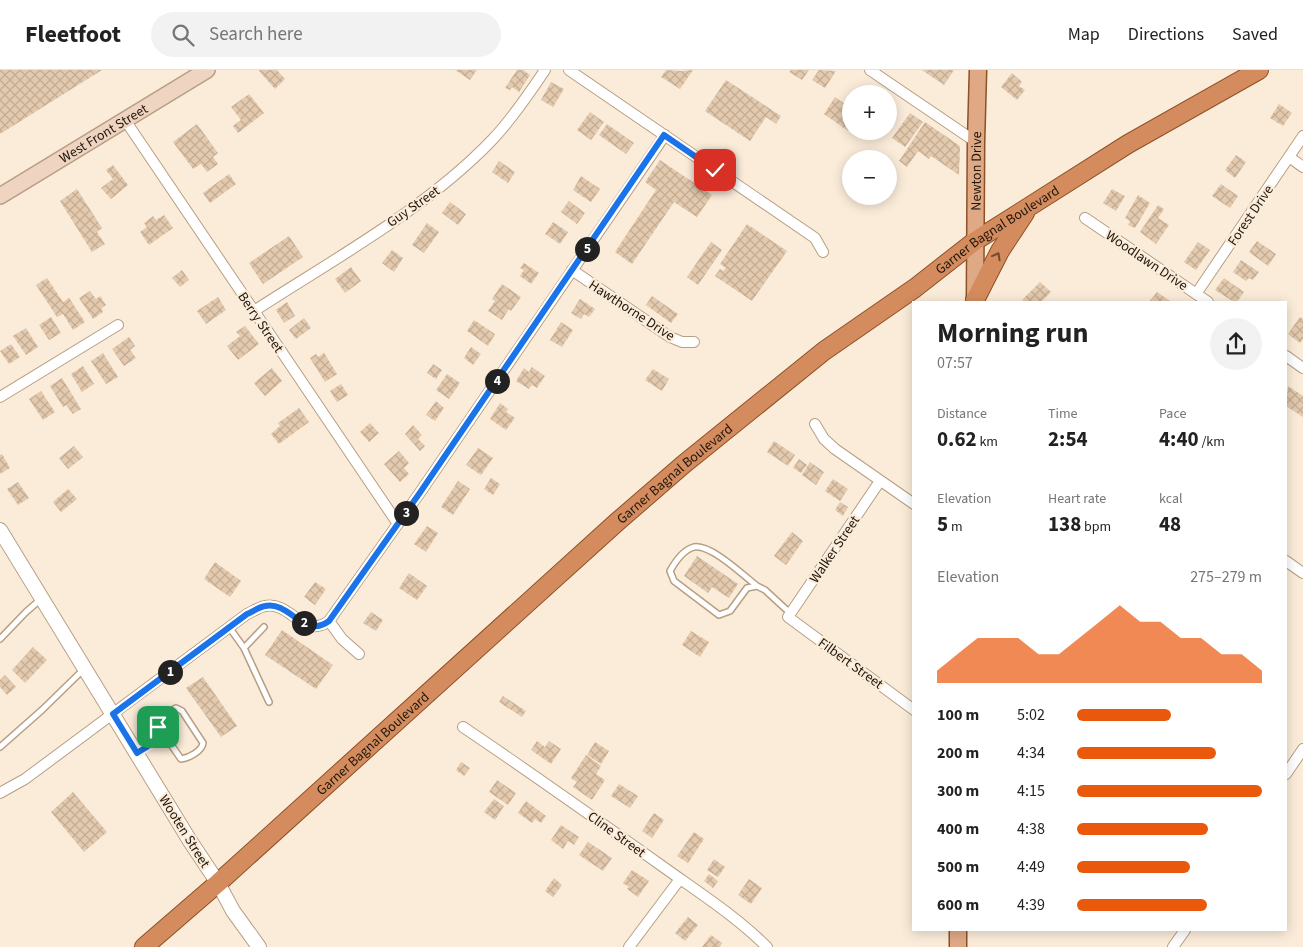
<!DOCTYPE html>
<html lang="en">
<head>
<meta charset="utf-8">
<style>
  :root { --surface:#fff; --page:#f2f2f2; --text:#222; --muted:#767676; --line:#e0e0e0; --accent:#ea580c }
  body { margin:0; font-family:"Source Sans 3",sans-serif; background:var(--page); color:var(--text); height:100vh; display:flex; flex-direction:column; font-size:19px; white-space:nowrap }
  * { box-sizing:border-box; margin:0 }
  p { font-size:16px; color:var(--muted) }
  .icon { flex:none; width:28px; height:28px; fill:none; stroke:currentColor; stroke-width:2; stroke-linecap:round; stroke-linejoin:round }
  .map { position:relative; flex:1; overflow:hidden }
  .side { position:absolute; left:912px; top:231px; width:375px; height:630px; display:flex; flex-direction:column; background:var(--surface); border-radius:0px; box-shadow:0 2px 12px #0003 }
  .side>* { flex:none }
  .buttons { position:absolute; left:842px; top:15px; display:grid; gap:10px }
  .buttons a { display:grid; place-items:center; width:55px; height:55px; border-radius:50%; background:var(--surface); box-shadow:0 2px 12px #0003; font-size:25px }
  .pin { position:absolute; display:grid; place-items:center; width:42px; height:42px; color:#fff; margin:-21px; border-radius:10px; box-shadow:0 2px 8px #0006 }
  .km { position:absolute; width:25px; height:25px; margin:-12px; border-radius:50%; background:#222; color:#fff; font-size:14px; line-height:25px; text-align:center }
  .round { display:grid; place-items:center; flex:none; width:52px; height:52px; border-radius:26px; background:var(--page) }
  .headline { display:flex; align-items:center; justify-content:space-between; height:85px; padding:0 25px }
  h1 { font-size:28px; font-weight:700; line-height:38px }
  .metrics { display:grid; grid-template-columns:repeat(3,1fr); gap:8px; height:85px; padding:5px 25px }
  .metrics div { display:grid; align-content:center }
  .metrics b { font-size:21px; font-weight:700 }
  .metrics small { font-size:14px; font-weight:400 }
  .metrics p { font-size:14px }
  .chart { height:140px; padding:10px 25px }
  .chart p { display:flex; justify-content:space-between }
  .chart svg { width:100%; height:90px; margin-top:5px; fill:var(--accent); opacity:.7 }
  ul { padding:0 25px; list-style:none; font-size:16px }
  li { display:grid; grid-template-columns:80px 60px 1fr; align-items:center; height:38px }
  li i { height:12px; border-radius:6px; background:var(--accent) }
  header { display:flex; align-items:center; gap:30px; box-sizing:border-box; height:70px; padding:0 25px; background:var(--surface); border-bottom:1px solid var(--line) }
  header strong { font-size:24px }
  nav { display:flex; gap:28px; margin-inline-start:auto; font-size:18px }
  .search { width:350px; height:45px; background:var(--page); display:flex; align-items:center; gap:12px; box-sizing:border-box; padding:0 18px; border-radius:28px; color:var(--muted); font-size:19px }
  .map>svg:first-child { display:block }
  .building { fill:url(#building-cross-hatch) }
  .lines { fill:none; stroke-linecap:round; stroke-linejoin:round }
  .service-casing { stroke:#b79f83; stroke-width:8 }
  .minor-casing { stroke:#b79f83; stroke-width:12 }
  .tertiary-casing { stroke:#b79f83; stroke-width:16 }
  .secondary-casing { stroke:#b79f83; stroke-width:18 }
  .primary-casing { stroke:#8e5026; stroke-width:19 }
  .trunk-casing { stroke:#8e5026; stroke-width:20 }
  .service { stroke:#fff; stroke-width:5 }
  .minor { stroke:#fff; stroke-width:10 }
  .tertiary { stroke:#fff; stroke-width:14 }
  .secondary { stroke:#efd4c2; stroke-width:15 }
  .primary { stroke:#dfa986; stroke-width:16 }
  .trunk { stroke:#d48c5e; stroke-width:18 }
  .oneway { stroke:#704b30 }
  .route-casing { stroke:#fff; stroke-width:10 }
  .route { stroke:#1a73e8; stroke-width:6 }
  .labels { text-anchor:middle; stroke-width:4.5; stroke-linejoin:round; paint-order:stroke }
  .street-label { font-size:14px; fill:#1f160b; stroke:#fbecda }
</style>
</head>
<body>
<header>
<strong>Fleetfoot</strong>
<div class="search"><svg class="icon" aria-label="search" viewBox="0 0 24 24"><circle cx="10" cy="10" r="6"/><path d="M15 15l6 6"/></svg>Search here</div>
<nav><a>Map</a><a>Directions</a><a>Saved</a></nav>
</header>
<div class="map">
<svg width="1303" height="877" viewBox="0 0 1303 877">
  <defs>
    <pattern id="building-cross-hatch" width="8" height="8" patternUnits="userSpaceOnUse" patternTransform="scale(1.25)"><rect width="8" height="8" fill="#e3c9ad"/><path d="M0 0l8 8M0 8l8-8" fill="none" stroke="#c2ac94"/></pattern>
  </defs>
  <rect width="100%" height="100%" fill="#fbecda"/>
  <path class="building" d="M0 0H102L0 64Z
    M260 0H277L285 9 275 19 259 1Z
    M455 0H477L470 10Z
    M517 0H523L530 5 519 22 512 17 510 20 505 18Z
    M666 0 681 1 693 0 680 19 661 7Z
    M791 0H809L802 10 789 2Z
    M819 0 836 1 825 18 812 10Z
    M922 0H954L944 15Z
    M1012 3 1022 12 1019 16 1025 20 1017 30 1001 17Z
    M726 10 781 46 776 54 766 47 750 71 705 41Z
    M551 12 564 19 553 37 541 30Z
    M249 24 264 43 238 63 233 56 241 50 231 37Z
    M835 27 851 38V57L848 61 824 44Z
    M1279 34 1292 43 1283 56 1270 48Z
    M590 42 604 52 591 70 577 60Z
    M910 43 923 52 905 77 892 68Z
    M925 52 960 76 959 105 931 86 929 89 918 81 907 97 899 91Z
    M197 54 218 83 213 87 218 94 207 102 201 94 193 99 173 72Z
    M607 54 634 73 626 84 599 65Z
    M1236 85 1246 92 1235 108 1225 100Z
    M660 90 712 125 697 147 674 132 632 194 615 182 656 120 645 112Z
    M499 91 515 102 508 113 492 102Z
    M113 95 128 115 111 129 101 118 113 109 106 100Z
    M229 104 236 114 210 133 203 123Z
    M581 106 600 119 591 132 573 120Z
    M1221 114 1238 126 1230 138 1212 126Z
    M77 119 102 158 97 162 105 174 92 182 60 131Z
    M1112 119 1125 126 1116 141 1103 133Z
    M1138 125 1150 133 1135 158 1128 155 1130 151 1125 148Z
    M569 131 585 143 577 154 561 142Z
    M450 132 466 144 458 155 442 143Z
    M1158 135 1164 139 1158 148 1169 155 1156 174 1140 162Z
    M164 145 173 158 149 175 140 162 147 157 144 153 153 146 156 150Z
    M553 152 568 162 560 174 545 164Z
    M427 153 439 162 424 183 412 175Z
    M747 154 787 181 752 231 715 206 720 199 723 201 726 198 720 194Z
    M289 166 303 187 263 214 249 193Z
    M1257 171 1276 184 1268 196 1249 182Z
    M711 172 722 180 698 215 687 207Z
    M1198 172 1210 180 1196 200 1184 192Z
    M392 180 403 188 394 202 382 193Z
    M1241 190 1259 202 1253 210 1249 208 1246 211 1233 202Z
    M524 193 539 203 531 214 520 206 524 200 520 198Z
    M351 197 361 211 345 223 335 209Z
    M182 200 189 210 180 217 172 208Z
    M47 208 63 232 69 228 85 252 73 260 63 244 57 247 36 215Z
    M1224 208 1244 222 1237 232H1234L1215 220Z
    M1040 212 1051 222 1041 232H1025L1022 230Z
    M502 214 521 227 511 241 509 239 502 250 488 241 495 231 492 229Z
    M90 221 96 229 100 226 106 235 101 238 103 242 93 249 79 228Z
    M1157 222 1170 231 1169 232H1149Z
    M652 226 678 244 671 253 646 235Z
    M218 227 226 240 206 254 197 241Z
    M580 229 595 239 589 247 584 244 581 249 571 243Z
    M287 232 295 246 284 253 276 240Z
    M51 247 61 263 49 270 39 255Z
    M1300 247 1303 249V269L1300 273 1288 264Z
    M304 248 311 258 296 269 289 260Z
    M474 250 495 264 488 276 467 261Z
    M561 252 573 260 562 277 550 270Z
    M245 256 259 274 238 290 227 276 240 266 236 262Z
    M26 258 38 277 26 285 13 266Z
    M129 267 135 276 130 280 136 288 124 296 112 279Z
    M11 274 20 287 9 294 0 281Z
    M471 277 481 284 473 295 464 288Z
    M103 283 118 307 106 314 91 291Z
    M324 283 337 304 325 312 310 288 316 284 318 287Z
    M433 294 442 300 436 309 427 303Z
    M83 296 94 314 82 322 71 304Z
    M532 297 545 306 537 318 532 315 529 319 516 311 524 298 529 302Z
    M272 298 282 311 265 326 254 313Z
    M653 299 669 309 662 321 645 310Z
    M447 304 460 313 449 329 436 320Z
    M62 308 81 339 73 344 66 335 63 337 50 316Z
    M341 314 348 325 337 332 330 321Z
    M1288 316 1303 326V347L1286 336Z
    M41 321 55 342 43 350 29 329Z
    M436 331 444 338 435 351 426 345Z
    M500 333 508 339 506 342 515 348 506 360 490 349Z
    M299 338 309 352 279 374 271 364 280 356 278 353Z
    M370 353 379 363 369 372 360 362Z
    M413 355 422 365 418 369 425 376 420 381 405 364Z
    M774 371 795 385 788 396 767 382Z
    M74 376 83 387 68 399 59 388Z
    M478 378 493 388 481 405 466 395Z
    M399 381 409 393 404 398 409 404 400 412 384 394Z
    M2 384 10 398 0 404V385Z
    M799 389 807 395 801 403 793 398Z
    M810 392 824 402 816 415 802 405Z
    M491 408 500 414 493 425 484 419Z
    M833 409 848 419 840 431 825 421Z
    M458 411 470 419 453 445 441 437Z
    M18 412 29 428 18 435 7 419Z
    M68 419 77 429 61 442 53 432Z
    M840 432 848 437 843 446 835 440Z
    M427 456 438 463 426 482 414 474Z
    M792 462 803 471 786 495 774 486Z
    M697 486 738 514 729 528 712 517 708 523 684 506Z
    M215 492 241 511 230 527 204 509Z
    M409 503 427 516 417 530 399 518Z
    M315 512 326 519 315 535 304 527Z
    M371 542 383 550 376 561 363 553Z
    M282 560 333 595 316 619 265 585Z
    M691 561 709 572 700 587 682 575Z
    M33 577 47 590 25 613 12 600Z
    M5 605 16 617 7 625 0 617V610Z
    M203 607 237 656 221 667 186 618Z
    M503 626 526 641 522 647 499 632Z
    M537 671 545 677 549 671 561 679 551 694 531 680Z
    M595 672 609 681 601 694 587 685Z
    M586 685 601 696 596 704 605 710 592 730 573 717 577 712 571 708Z
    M461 692 470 698 464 706 456 700Z
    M497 710 516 723 508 735 489 722Z
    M619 714 638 726 630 738 611 726Z
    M73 722 107 762 84 782 51 742Z
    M494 729 504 736 495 750 484 742Z
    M526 731 546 746 541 753 535 749 532 753 518 743Z
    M654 743 664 750 652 768 642 761Z
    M561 755 579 767 574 775 568 771 563 779 551 770Z
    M694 762 704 769 688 793 677 786Z
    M588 772 612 788 603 801 579 785Z
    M714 789 725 797 718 807 707 800Z
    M632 800 649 811 638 827 627 819 629 817 623 813Z
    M709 804 718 811 713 818 704 811Z
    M554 808 562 815 553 827 545 821Z
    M749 809 762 818 751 834 738 825Z
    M688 847 698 855 685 871 675 863Z
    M711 865 722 873 720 877H702Z"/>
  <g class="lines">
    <defs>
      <path id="service" d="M757 516C744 506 711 474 694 477 683 480 675 492 670 501L674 511 719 545 730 541 747 518 757 516 765 520 790 543
        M229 557 244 578 269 632
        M0 569 26 542 41 529
        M244 578 264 557
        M0 677 42 640 84 599
        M137 683 165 666 181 689C189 688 202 681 203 673L182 641 176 638 158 649V657L165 666"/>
      <path id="minor" d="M569 0 815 168 823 182
        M870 0 976 72
        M125 50 398 454
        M1289 87 1303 97
        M1085 148 1208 232
        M572 200 670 267 682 272H694
        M1196 224 1303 66
        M254 241C334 189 426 139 492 70 512 49 529 24 545 0
        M1286 286 1303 298
        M0 327 118 255
        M815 354 824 369 835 379 914 434
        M880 411 788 547 914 640
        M1286 491 1303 503
        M329 551 342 569 359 584
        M463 657C530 702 596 749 662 796 698 822 736 846 767 877
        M1286 704 1303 679
        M0 723 25 709 247 544C252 542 259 537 265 536 291 531 303 570 329 551L419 424 665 65
        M629 877 680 809
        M1173 877 1185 860"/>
      <path id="tertiary" d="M0 460 190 771 218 813 233 841 259 877"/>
      <g id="secondary">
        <path id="s1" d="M0 126 207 0"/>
      </g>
      <g id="primary">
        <path id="s2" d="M975 232 976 72 978 0"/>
        <path d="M958 877V860"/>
      </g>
      <g id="trunk">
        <path d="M975 230 1000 181 1025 143"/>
        <path id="s3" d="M144 877 218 813 617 452 684 394 824 281 915 218 975 171 1128 74 1259 0"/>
      </g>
    </defs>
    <use href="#service" class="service-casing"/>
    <use href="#minor" class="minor-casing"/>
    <use href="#tertiary" class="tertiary-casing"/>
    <use href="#secondary" class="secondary-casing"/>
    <use href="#primary" class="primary-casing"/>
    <use href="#trunk" class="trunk-casing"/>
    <use href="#service" class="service"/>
    <use href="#minor" class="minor"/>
    <use href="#tertiary" class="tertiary"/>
    <use href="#secondary" class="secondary"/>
    <use href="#primary" class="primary"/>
    <use href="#trunk" class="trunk"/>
  </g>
  <defs><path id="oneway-chevron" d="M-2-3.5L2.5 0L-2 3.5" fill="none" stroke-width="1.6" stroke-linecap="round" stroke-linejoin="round" transform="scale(1.25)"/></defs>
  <use class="oneway" href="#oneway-chevron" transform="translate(997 186) rotate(-61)"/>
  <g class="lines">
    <defs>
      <path id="route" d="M158 657 164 666 137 683 113 644 247 544C252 542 259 537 265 536 291 531 303 570 329 551L419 424 664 65 715 100"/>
    </defs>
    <use href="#route" class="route-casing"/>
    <use href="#route" class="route"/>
  </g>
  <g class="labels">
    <g class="street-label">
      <text dy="5" stroke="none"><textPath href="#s1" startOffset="121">West Front Street</textPath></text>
      <text dy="5" stroke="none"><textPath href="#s2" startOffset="131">Newton Drive</textPath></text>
      <text transform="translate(413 136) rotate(-35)" y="5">Guy Street</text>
      <text transform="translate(1250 145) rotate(-56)" y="5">Forest Drive</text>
      <text dy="5" stroke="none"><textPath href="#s3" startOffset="1116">Garner Bagnal Boulevard</textPath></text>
      <text transform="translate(1147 190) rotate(34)" y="5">Woodlawn Drive</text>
      <text transform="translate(632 240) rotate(33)" y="5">Hawthorne Drive</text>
      <text transform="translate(261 252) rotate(56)" y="5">Berry Street</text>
      <text dy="5" stroke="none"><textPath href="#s3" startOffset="711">Garner Bagnal Boulevard</textPath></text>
      <text transform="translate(834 479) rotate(-56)" y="5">Walker Street</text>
      <text transform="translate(851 593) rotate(36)" y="5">Filbert Street</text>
      <text dy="5" stroke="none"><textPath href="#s3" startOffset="306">Garner Bagnal Boulevard</textPath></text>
      <text transform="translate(185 761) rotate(58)" y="5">Wooten Street</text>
      <text transform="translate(617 764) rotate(36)" y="5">Cline Street</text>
    </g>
  </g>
</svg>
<div class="buttons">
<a>+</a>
<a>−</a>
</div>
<div class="pin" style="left:158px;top:657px;background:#1e9e55"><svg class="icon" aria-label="arrive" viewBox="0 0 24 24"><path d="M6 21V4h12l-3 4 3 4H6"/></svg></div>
<div class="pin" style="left:715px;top:100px;background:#d93025"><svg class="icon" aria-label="check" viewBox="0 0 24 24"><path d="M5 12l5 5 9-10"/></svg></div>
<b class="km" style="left:170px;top:602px">1</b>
<b class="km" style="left:304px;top:553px">2</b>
<b class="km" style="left:406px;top:443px">3</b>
<b class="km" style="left:497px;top:311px">4</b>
<b class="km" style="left:587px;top:179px">5</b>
<section class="side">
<div class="headline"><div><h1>Morning run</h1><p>07:57</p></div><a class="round"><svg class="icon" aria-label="share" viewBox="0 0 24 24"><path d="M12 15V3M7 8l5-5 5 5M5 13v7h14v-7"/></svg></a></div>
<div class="metrics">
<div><p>Distance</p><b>0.62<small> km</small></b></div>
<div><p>Time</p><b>2:54</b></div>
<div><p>Pace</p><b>4:40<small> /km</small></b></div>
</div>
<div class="metrics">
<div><p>Elevation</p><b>5<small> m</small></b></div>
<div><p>Heart rate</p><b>138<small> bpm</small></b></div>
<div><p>kcal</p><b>48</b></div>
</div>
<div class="chart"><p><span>Elevation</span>275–279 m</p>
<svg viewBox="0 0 160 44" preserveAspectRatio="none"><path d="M0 44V38L10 30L20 22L30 22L40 22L50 30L60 30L70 22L80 14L90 6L100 14L110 14L120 22L130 22L140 30L150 30L160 38V44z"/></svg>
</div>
<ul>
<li><b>100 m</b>5:02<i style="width:51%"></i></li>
<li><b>200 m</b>4:34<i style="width:75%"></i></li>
<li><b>300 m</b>4:15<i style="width:100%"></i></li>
<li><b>400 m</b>4:38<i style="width:71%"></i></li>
<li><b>500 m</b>4:49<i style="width:61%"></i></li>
<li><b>600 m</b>4:39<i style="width:70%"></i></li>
</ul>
</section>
</div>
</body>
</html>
